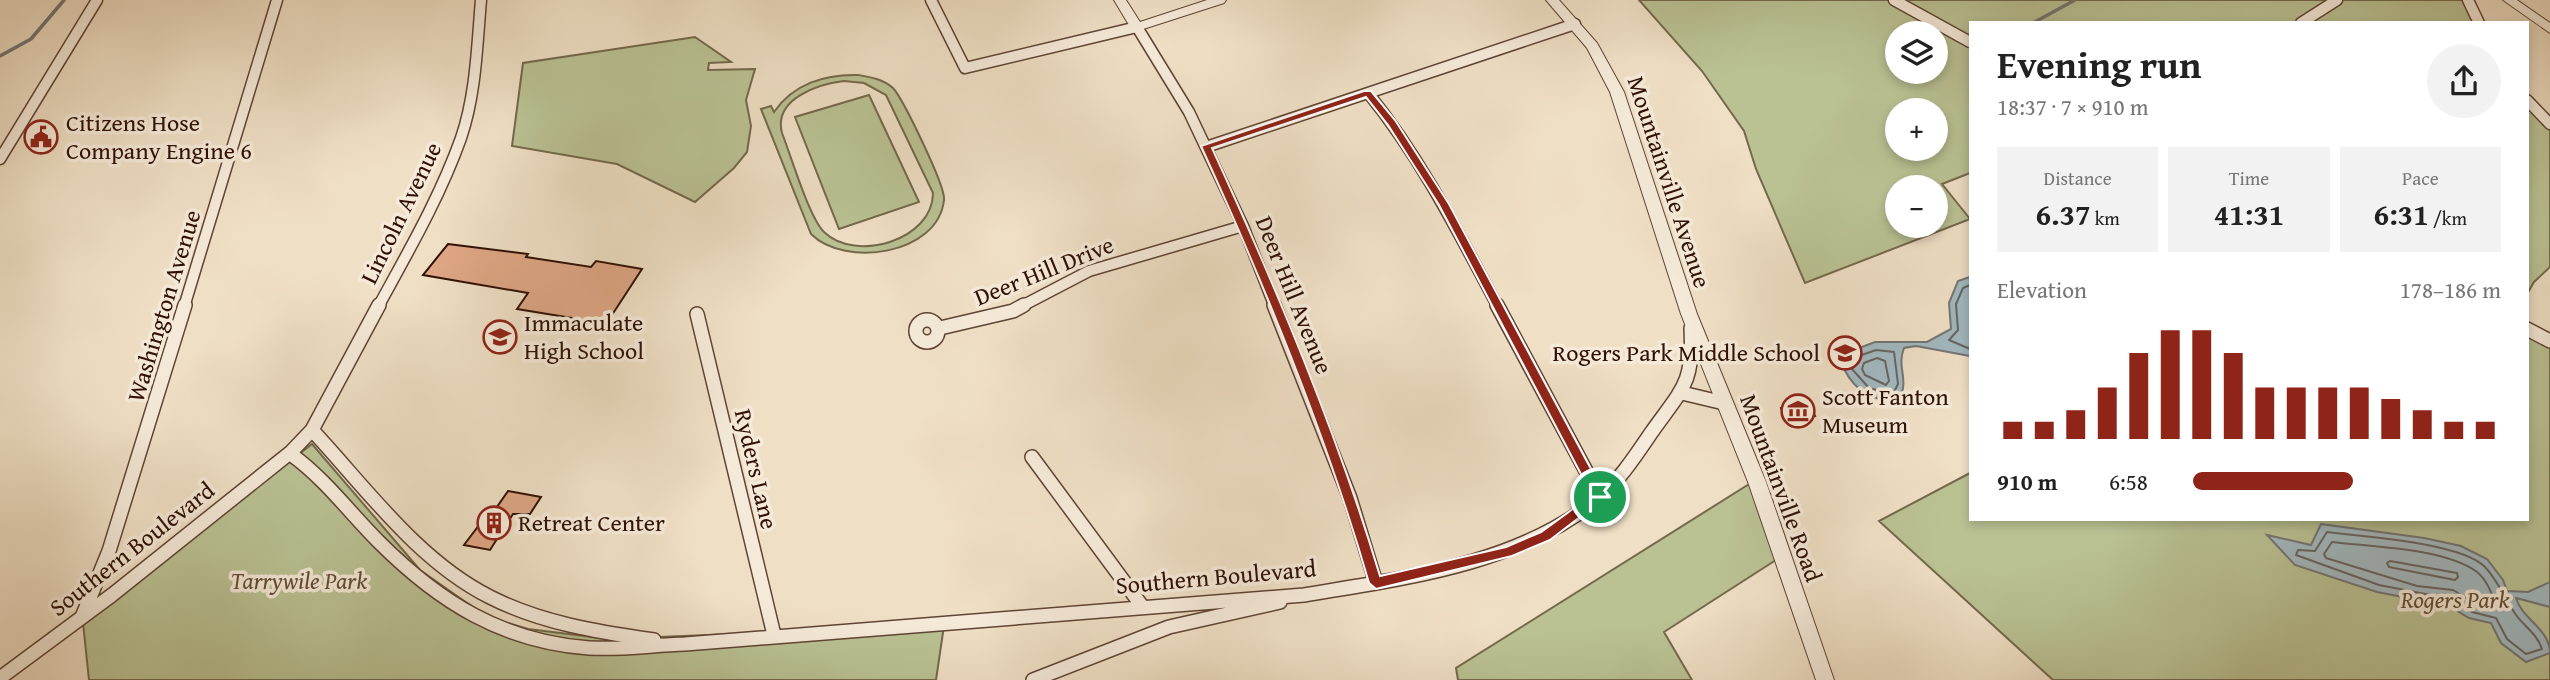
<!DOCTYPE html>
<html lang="en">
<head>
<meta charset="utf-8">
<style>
  :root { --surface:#fff; --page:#f2f2f2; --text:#222; --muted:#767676; --accent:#8f2418 }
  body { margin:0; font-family:"Gentium Book Plus",serif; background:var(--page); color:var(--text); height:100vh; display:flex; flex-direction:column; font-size:26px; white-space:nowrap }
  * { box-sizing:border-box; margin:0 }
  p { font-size:23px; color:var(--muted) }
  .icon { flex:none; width:38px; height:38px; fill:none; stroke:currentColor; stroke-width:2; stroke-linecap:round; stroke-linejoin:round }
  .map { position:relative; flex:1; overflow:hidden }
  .sheet { position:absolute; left:1969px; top:21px; width:560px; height:500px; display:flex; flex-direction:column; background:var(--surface); border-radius:0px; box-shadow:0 4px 10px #0003 }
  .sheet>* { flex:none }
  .controls { position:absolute; left:1885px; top:21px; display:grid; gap:14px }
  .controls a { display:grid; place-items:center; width:63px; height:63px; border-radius:50%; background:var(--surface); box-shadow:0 4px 10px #0003; font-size:35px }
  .pin { position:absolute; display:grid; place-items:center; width:60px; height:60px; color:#fff; margin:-30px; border:4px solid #fff; border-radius:50%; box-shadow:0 2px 7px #0007 }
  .round { display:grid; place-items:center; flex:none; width:74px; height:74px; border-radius:37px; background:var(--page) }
  .summary { display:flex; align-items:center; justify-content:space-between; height:119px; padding:0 28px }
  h1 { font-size:38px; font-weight:700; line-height:52px }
  .metrics { display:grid; grid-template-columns:repeat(3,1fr); gap:10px; height:119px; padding:7px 28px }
  .metrics div { display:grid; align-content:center; border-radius:0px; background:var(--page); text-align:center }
  .metrics b { font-size:30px; font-weight:700 }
  .metrics small { font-size:19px; font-weight:400 }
  .metrics p { font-size:19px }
  .chart { height:196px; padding:14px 28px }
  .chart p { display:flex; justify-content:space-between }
  .chart svg { width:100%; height:126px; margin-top:7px; stroke:var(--accent); stroke-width:6 }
  ul { padding:0 28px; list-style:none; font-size:23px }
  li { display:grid; grid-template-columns:112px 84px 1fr; align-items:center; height:52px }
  li i { height:18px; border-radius:9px; background:var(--accent) }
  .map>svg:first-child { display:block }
  .green { fill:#bac294; stroke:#74694c; stroke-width:2; fill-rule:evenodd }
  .water { fill:#a1b9c1; stroke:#737575; stroke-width:2 }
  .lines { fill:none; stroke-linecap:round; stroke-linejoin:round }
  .shore { stroke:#686462; stroke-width:2 }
  .stream { stroke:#737575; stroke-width:3.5 }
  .building { fill:#dea685; stroke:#2f1003; stroke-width:2 }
  .minor-far1-casing { stroke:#5f4434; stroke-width:13 }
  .minor-casing { stroke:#5f4434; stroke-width:16 }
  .tertiary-casing { stroke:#5f4434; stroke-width:2 }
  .minor-far1 { stroke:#f5ead9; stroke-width:10 }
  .minor { stroke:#f5ead9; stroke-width:13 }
  .tertiary { fill:#f5ead9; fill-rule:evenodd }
  .route { fill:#8f2418; stroke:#fff; stroke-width:2; fill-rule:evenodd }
  .labels { text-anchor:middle; stroke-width:7; stroke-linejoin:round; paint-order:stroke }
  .poi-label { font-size:24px; fill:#2f1003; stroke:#f5ead9; text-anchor:start }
  .street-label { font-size:24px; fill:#2f1003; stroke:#f5ead9 }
  .park-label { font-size:24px; font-style:italic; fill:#604e36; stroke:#f5ead9 }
</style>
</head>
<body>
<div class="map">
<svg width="2550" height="680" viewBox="0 0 2550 680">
  <rect width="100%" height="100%" fill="#efdfc5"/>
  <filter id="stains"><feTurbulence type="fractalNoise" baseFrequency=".00286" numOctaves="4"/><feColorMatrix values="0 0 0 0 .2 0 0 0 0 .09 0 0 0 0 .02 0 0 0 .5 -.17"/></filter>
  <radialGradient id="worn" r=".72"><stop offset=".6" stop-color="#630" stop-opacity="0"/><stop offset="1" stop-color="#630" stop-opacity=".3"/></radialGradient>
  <path class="green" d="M1639 0H2464L2474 23H1970V173L1942 184 1970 219 1805 283 1756 169 1744 131 1702 71ZM1897 33H1936V72H1897ZM1897 110H1936V149H1897ZM1897 187H1936V226H1897Z
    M695 37 731 62 709 63 708 70 755 69 746 100 751 126 747 152 734 168 695 202 617 164 512 146 523 63Z
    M858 75C870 77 883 79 893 88 903 99 946 187 944 200 938 255 845 268 811 234L761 109 771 106 774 112C793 84 825 74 858 75ZM844 81 864 83 886 95 933 193C933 240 856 263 824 232 809 217 791 156 782 133 773 99 818 84 844 81Z
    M869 95 919 202 839 229 795 117Z
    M2527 104 2550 127V267L2534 282 2527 294Z
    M2527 333 2550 344V680H2053L1879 521 1970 473V520H2527Z
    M312 444 420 570 487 617 528 629 609 639 783 632 945 619 936 680H89L83 623Z
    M1754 481 1779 558 1664 632 1692 680H1458L1456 668Z"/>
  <path class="water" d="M1970 277V356L1916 346 1904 348C1896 369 1910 377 1899 401 1872 401 1856 392 1844 369L1851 351 1875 342H1927L1951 329 1949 303 1958 281Z
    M2321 524 2424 538 2461 546 2487 559 2503 580 2507 591 2528 592 2550 582V607L2516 598C2522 619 2550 629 2550 653L2526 662 2501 643 2491 623 2469 618 2449 606 2377 592 2295 565 2267 535 2311 545Z"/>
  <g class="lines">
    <path class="shore" d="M1970 285 1963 288 1956 304 1958 330 1949 340 1970 349
      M1876 350 1894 352 1898 384 1893 394 1869 388 1852 369 1856 357Z
      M1877 358 1885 361 1889 381 1886 385 1865 375 1862 369 1864 363Z
      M2327 532C2363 537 2458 542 2484 566 2497 579 2506 600 2516 615 2525 627 2537 634 2542 649L2526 654 2507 639 2496 618 2472 612 2451 599 2379 585 2296 555 2298 550 2315 551Z
      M2332 542C2372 547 2444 548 2477 572 2487 580 2492 594 2496 605L2475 603 2453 590 2417 586 2326 558 2324 554Z
      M2390 561 2457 573 2458 577 2455 580 2389 567 2387 563Z"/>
    <path class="stream" d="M2033 23 2075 0
      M0 56 31 39 64 0"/>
  </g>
  <path class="building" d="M448 244 528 254 526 257 591 267 596 261 642 269 612 315 606 314 602 321 592 319 585 331 572 333 564 329 572 318 517 309 528 293 423 275Z
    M1803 398 1815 416 1788 424 1781 408Z
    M508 491 541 497 530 514H513L490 550 464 545 486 516 490 517Z"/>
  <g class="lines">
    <defs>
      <path id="minor-far1" d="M931 0 965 68 1137 27 1189 112 1243 226 1275 307
        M1894 0 1970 42
        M2468 0 2479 23
        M2301 23 2337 0
        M1368 93C1421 158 1459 234 1498 307
        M2527 100 2550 124
        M1206 147 1575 24
        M0 159 97 0
        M184 307 277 0
        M378 307C408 252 440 197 461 138 476 94 477 46 481 0
        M1020 307 1089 271 1243 226"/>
      <path id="minor" d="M1274 305 1350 498 1376 583
        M1497 305 1600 497
        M697 314 774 635
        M916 331a11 11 0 1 1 22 0a11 11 0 1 1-22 0Z
        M940 328 1013 311 1024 305
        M2527 329 2550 341
        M1682 393 1724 403
        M312 430C366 488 418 561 490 597 541 623 598 632 654 640
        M292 455C325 479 350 513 379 542 439 602 503 642 589 648 621 650 653 645 685 644L1304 595C1405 578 1517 565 1598 499 1619 481 1636 455 1651 433 1682 389 1694 384 1691 328
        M1032 457 1142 606
        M82 617 109 551 185 305
        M0 678 112 595 291 452 312 430 379 305
        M1033 680 1169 627 1280 602"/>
      <path id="tertiary" d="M1114 0H1126L1140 22 1207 0H1226L1224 3 1137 31 1132 30Z
        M1546 0H1559L1597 43 1624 92 1697 314 1766 482 1834 680H1816L1748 482 1681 314 1610 92 1587 48Z
        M2503 0H2517L2550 23V33Z"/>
    </defs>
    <use href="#minor-far1" class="minor-far1-casing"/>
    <use href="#minor" class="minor-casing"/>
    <use href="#tertiary" class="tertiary-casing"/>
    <use href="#minor-far1" class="minor-far1"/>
    <use href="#minor" class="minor"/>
    <use href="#tertiary" class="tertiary"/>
  </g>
  <path class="route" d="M1364 91H1371L1395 120 1449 204 1606 497 1550 540 1512 556 1376 589 1369 583C1326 434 1266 288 1201 146ZM1366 97 1388 125 1439 205 1592 495 1541 532 1506 547 1380 576C1336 430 1276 287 1212 148Z"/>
  <defs>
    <symbol id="civic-ring" viewBox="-11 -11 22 22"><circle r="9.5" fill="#f5ead9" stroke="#8f2418" stroke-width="1.5"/><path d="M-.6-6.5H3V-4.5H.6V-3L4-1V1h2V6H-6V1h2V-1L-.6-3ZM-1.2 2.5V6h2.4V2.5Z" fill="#8f2418"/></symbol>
    <symbol id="school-ring" viewBox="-11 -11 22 22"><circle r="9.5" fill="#f5ead9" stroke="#8f2418" stroke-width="1.5"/><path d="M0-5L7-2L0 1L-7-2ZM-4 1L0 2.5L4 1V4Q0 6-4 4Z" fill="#8f2418"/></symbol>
    <symbol id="museum-ring" viewBox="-11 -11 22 22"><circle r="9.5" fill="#f5ead9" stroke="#8f2418" stroke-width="1.5"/><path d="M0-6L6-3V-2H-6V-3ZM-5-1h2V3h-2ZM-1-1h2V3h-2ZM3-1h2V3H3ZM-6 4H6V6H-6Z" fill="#8f2418"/></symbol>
    <symbol id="building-ring" viewBox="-11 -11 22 22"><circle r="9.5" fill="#f5ead9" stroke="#8f2418" stroke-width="1.5"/><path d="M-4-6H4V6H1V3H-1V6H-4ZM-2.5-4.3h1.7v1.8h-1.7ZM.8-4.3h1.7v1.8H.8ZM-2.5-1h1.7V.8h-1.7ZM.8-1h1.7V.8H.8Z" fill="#8f2418"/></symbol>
  </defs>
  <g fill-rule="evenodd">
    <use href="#civic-ring" x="22" y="118" width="38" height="38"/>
    <use href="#school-ring" x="481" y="318" width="38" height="38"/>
    <use href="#school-ring" x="1826" y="334" width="38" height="38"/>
    <use href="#museum-ring" x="1779" y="392" width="38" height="38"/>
    <use href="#building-ring" x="475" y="504" width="38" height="38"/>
  </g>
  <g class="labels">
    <g class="poi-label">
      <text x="66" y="131">Citizens Hose<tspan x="66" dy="28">Company Engine 6</tspan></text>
      <text x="524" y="331">Immaculate<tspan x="524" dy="28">High School</tspan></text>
      <text x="1820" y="361" text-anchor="end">Rogers Park Middle School</text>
      <text x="1822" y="405">Scott Fanton<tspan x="1822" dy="28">Museum</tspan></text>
      <text x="518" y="531">Retreat Center</text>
    </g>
    <g class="street-label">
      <text transform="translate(1669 182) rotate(72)" y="8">Mountainville Avenue</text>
      <text transform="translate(401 213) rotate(-64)" y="8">Lincoln Avenue</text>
      <text transform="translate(1044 271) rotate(-22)" y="8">Deer Hill Drive</text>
      <text transform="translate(1294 295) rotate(68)" y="8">Deer Hill Avenue</text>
      <text transform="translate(164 306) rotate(-73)" y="8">Washington Avenue</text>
      <text transform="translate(756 469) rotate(77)" y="8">Ryders Lane</text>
      <text transform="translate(1781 488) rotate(70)" y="8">Mountainville Road</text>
      <text transform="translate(132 549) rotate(-38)" y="8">Southern Boulevard</text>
      <text transform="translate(1216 577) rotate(-5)" y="8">Southern Boulevard</text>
    </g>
    <g class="park-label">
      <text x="299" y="589">Tarrywile Park</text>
      <text x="2455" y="608">Rogers Park</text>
    </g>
  </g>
  <rect width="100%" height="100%" filter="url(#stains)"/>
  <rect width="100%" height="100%" fill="url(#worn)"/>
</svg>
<div class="controls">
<a><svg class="icon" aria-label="layers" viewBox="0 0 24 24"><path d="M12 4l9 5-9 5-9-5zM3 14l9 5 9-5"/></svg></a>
<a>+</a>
<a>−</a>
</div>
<div class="pin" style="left:1600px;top:497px;background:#1e9e55"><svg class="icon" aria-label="arrive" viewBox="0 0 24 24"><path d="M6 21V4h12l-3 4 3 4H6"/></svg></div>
<section class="sheet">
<div class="summary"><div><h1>Evening run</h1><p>18:37 · 7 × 910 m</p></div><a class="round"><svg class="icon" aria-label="share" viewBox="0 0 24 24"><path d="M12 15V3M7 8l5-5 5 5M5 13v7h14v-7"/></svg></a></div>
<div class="metrics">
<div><p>Distance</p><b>6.37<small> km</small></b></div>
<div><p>Time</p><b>41:31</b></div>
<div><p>Pace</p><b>6:31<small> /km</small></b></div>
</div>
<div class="chart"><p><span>Elevation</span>178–186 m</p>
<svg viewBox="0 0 160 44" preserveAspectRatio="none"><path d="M5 44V38M15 44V38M25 44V34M35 44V26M45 44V14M55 44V6M65 44V6M75 44V14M85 44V26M95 44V26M105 44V26M115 44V26M125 44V30M135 44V34M145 44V38M155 44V38"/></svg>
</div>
<ul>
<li><b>910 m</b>6:58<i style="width:52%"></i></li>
</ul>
</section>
</div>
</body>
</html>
